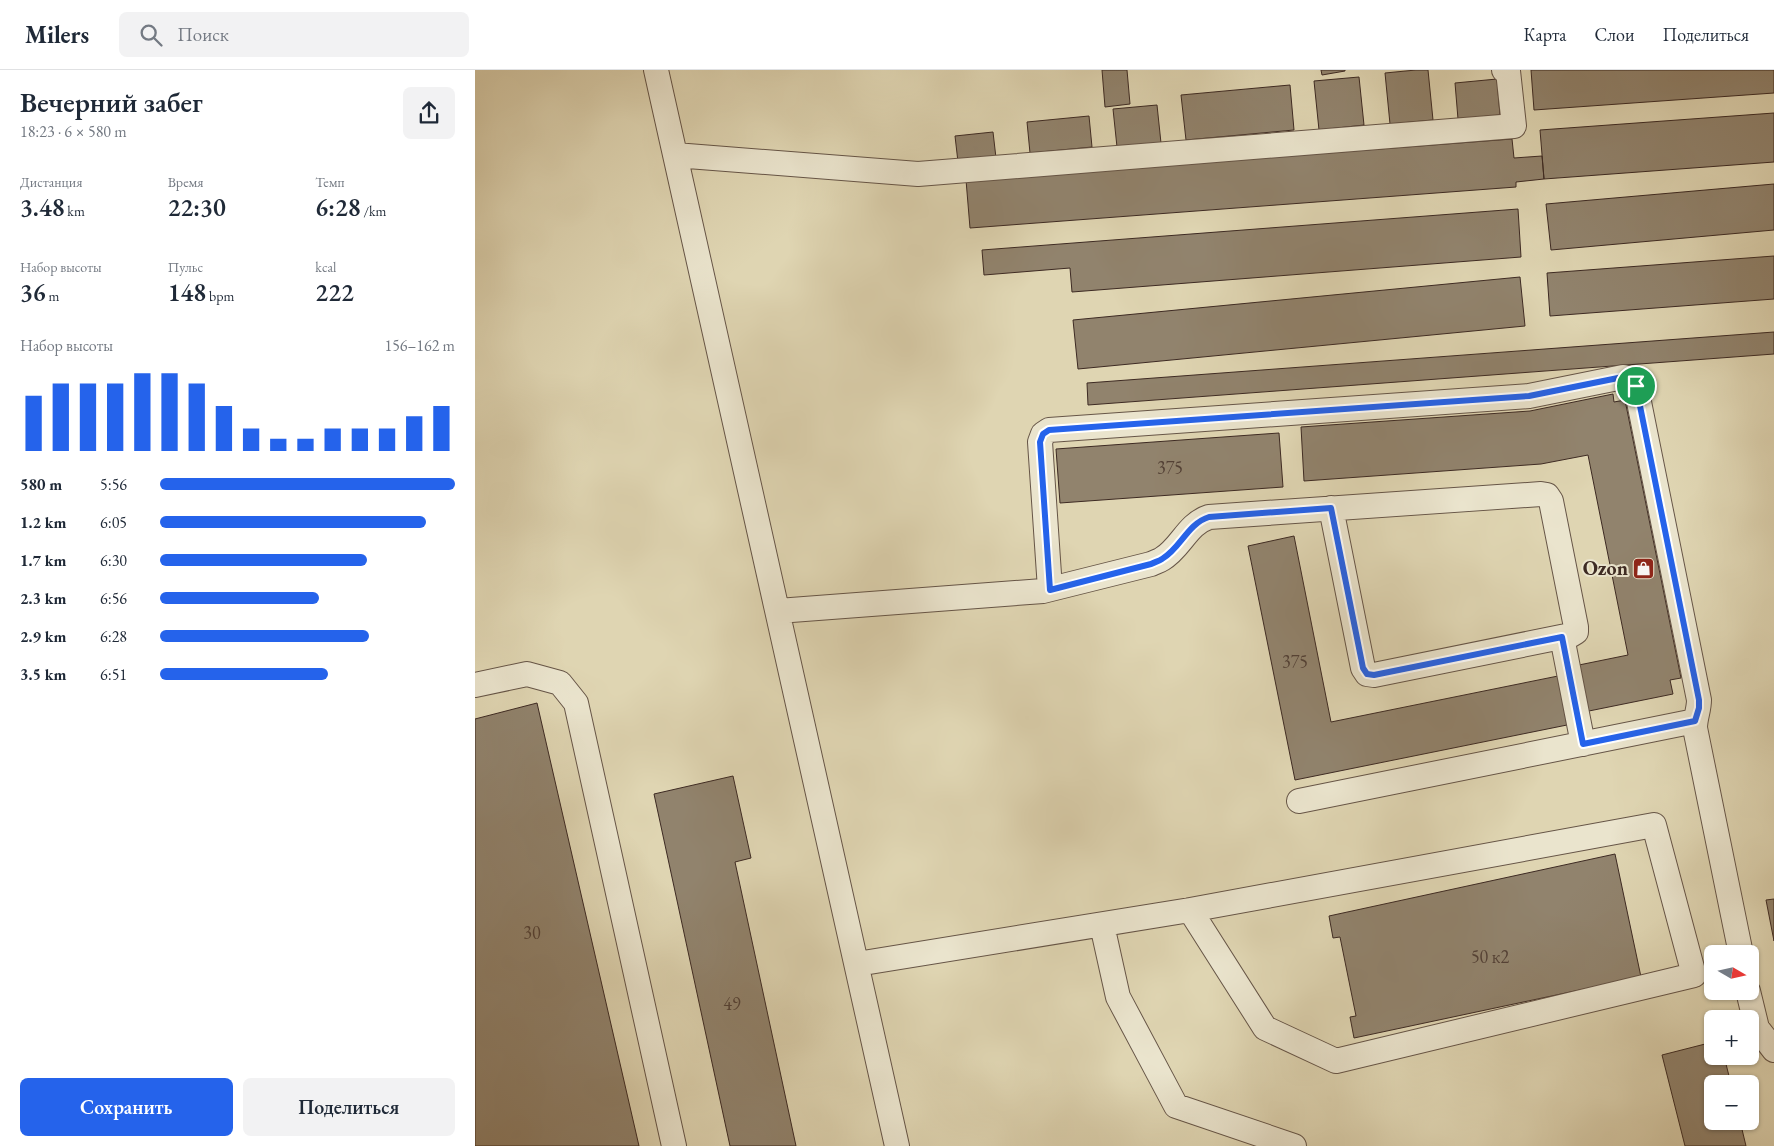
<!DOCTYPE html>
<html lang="ru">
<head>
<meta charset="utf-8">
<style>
  :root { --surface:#fff; --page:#f2f2f3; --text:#1f2937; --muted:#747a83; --line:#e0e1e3; --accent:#2563eb }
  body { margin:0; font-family:"EB Garamond",serif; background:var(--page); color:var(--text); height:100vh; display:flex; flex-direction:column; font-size:19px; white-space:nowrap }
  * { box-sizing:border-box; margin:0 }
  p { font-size:16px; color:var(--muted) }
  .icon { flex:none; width:28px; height:28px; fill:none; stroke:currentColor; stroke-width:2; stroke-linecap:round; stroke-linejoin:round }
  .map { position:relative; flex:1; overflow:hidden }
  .drawer { display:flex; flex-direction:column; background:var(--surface); width:475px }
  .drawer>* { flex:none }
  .needle { width:32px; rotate:99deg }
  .buttons { position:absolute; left:1229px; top:875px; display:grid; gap:10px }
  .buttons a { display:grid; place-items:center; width:55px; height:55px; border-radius:8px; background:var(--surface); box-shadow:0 1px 4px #0004; font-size:25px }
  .pin { position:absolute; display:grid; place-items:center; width:42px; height:42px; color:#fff; margin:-21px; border:2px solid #fff; border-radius:50%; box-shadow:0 1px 5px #0007 }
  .round { display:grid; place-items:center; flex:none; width:52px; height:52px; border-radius:8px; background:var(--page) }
  .summary { display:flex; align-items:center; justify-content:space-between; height:85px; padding:0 20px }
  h1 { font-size:28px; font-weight:600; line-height:38px }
  .stats { display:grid; grid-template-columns:repeat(3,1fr); gap:8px; height:85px; padding:5px 20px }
  .stats div { display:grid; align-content:center }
  .stats b { font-size:25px; font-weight:600 }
  .stats small { font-size:14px; font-weight:400 }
  .stats p { font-size:14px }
  .chart { height:140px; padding:10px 20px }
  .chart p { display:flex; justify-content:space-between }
  .chart svg { width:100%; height:90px; margin-top:5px; stroke:var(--accent); stroke-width:6 }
  .cta { display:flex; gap:10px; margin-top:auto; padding:10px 20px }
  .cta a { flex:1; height:58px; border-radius:8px; background:var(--accent); color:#fff; font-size:20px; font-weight:600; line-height:58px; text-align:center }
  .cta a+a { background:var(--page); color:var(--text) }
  ul { padding:0 20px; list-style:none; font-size:16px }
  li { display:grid; grid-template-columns:80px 60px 1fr; align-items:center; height:38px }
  li i { height:12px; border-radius:6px; background:var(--accent) }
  header { display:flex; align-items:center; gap:30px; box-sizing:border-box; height:70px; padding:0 25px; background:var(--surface); border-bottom:1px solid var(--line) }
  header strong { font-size:24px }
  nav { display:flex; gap:28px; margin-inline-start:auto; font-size:18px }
  .search { width:350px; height:45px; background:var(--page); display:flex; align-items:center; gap:12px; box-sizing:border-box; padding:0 18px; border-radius:8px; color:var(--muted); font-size:19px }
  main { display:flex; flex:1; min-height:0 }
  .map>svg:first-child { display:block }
  .building { fill:#91836d; stroke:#3d2a23 }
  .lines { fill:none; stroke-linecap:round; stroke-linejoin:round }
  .minor-casing { stroke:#665547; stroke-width:26 }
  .minor { stroke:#eae4cd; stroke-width:24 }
  .route-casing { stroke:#fff; stroke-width:10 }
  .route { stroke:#2563eb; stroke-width:6 }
  .labels { text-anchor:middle; stroke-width:4; stroke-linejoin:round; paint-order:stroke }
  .number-label { font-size:18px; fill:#524036 }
  .poi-label { font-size:20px; font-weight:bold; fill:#3d2a23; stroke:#eae4cd; text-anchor:end }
</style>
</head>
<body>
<header>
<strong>Milers</strong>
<div class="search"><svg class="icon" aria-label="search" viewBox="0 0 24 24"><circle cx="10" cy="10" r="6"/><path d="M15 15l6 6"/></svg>Поиск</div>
<nav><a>Карта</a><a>Слои</a><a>Поделиться</a></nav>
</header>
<main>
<section class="drawer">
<div class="summary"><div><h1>Вечерний забег</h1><p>18:23 · 6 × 580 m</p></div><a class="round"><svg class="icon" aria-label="share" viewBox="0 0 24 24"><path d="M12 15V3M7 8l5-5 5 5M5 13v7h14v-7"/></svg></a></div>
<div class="stats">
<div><p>Дистанция</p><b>3.48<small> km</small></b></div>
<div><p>Время</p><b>22:30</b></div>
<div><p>Темп</p><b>6:28<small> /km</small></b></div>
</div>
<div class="stats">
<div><p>Набор высоты</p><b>36<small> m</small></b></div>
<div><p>Пульс</p><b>148<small> bpm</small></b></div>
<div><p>kcal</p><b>222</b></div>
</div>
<div class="chart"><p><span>Набор высоты</span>156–162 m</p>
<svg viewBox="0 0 160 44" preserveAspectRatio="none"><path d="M5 44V17M15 44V11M25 44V11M35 44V11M45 44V6M55 44V6M65 44V11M75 44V22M85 44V33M95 44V38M105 44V38M115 44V33M125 44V33M135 44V33M145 44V27M155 44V22"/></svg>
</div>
<ul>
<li><b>580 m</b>5:56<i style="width:100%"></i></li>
<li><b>1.2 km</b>6:05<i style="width:90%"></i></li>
<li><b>1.7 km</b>6:30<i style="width:70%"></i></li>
<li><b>2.3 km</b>6:56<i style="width:54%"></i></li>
<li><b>2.9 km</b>6:28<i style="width:71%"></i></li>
<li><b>3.5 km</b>6:51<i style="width:57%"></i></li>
</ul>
<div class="cta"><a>Сохранить</a><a>Поделиться</a></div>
</section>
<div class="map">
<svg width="1299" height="1076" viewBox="0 0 1299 1076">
  <rect width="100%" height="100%" fill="#dfd5b2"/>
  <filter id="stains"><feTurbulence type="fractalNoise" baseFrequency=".004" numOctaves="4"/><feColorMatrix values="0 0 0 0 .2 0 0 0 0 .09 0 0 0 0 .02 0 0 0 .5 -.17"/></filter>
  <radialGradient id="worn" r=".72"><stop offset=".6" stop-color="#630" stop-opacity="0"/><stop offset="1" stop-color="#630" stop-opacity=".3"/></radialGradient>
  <path class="building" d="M627 0H652L655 34 630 37Z
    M846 0H870V1L847 5Z
    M941 0H953L958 50 915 54 910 3Z
    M1056 0H1299V23L1059 40Z
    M884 7 889 55 844 60 839 11Z
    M1022 9 1025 45 983 49 980 13Z
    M815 15 819 60 711 70 706 25Z
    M682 35 686 73 642 77 638 39Z
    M1299 43V92L1069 109 1065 60Z
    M614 46 617 77 555 83 552 52Z
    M518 62 521 88 483 92 480 66Z
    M1037 69 1039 88 1067 86 1069 109 1041 112V117L495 158 491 110Z
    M1299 114V160L1076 180 1071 134Z
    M1043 139 1046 187 597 222 595 198 509 205 507 180Z
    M1299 186V229L1075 246 1072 203Z
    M1045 207 1050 256 603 299 598 250Z
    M1299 262V284L613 335 612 313Z
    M1138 324 1139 332 1150 330 1206 608 1195 610 1198 624 1109 642 1099 596 1153 585 1113 385 1066 394 829 411 826 357 1055 341Z
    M804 363 808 417 585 433 581 379Z
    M819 466 856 652 1083 606 1092 655 820 710 773 476Z
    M62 633 164 1076H0V649Z
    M258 706 276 788 260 792 321 1076H255L179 724Z
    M1140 784 1166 907 879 968 875 947 881 946 865 867 858 868 854 846Z
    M1299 829V871L1291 830Z
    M1238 972V986H1249L1256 1014H1238V1051H1265L1271 1076H1210L1187 985Z"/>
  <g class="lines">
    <defs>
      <path id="minor" d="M181 0 422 1076
        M200 85 443 104 1039 56 1033 1 1029 0
        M575 519 565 372 568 364 574 360 1054 326 1148 307 1156 309 1161 317 1224 630C1224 640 1220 648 1220 658L1266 884
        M303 541 568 521 676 494C680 492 684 491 687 489 706 478 712 454 734 447L1066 424 1072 425 1076 431 1101 557V562L1096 565 899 605 892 604 888 598 856 438
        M1087 567 1108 674
        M0 615 52 604 85 613 101 633 199 1076
        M824 731 1220 651
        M627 855 643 927 701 1036 819 1076
        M382 894 715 840 1179 755 1219 905 861 991 790 958 715 840
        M1273 921 1282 958 1299 980"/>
    </defs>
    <use href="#minor" class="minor-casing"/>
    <use href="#minor" class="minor"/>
  </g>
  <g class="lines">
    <defs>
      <path id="route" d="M1148 307 1156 309 1161 316 1224 630V638L1220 651 1108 674 1087 567 899 605 892 604 888 598 856 438 734 447C712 454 706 478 687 489 684 491 680 492 676 494L575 520 565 372 568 364 574 360 1054 326Z"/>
    </defs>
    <use href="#route" class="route-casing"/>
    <use href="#route" class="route"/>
  </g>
  <defs>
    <symbol id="shop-square" viewBox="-11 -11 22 22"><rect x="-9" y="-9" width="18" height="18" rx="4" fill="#8f2418" stroke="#eae4cd"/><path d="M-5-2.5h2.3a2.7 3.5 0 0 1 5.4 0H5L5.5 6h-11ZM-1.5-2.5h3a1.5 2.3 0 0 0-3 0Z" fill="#fff"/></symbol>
  </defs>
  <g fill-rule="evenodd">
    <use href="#shop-square" x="1156" y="486" width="25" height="25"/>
  </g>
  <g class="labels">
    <g class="number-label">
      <text x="695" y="404">375</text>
      <text x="820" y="598">375</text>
      <text x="57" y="869">30</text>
      <text x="1015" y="893">50 к2</text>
      <text x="257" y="940">49</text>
    </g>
    <g class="poi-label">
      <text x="1153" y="505">Ozon</text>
    </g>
  </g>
  <rect width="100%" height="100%" filter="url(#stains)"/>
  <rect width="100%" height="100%" fill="url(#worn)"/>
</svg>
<div class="buttons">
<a><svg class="needle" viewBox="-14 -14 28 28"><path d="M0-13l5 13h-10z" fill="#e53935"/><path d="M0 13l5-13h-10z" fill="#747a83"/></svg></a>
<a>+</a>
<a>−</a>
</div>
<div class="pin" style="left:1161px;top:316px;background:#1e9e55"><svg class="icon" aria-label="arrive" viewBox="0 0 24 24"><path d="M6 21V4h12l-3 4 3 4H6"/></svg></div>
</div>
</main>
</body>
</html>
